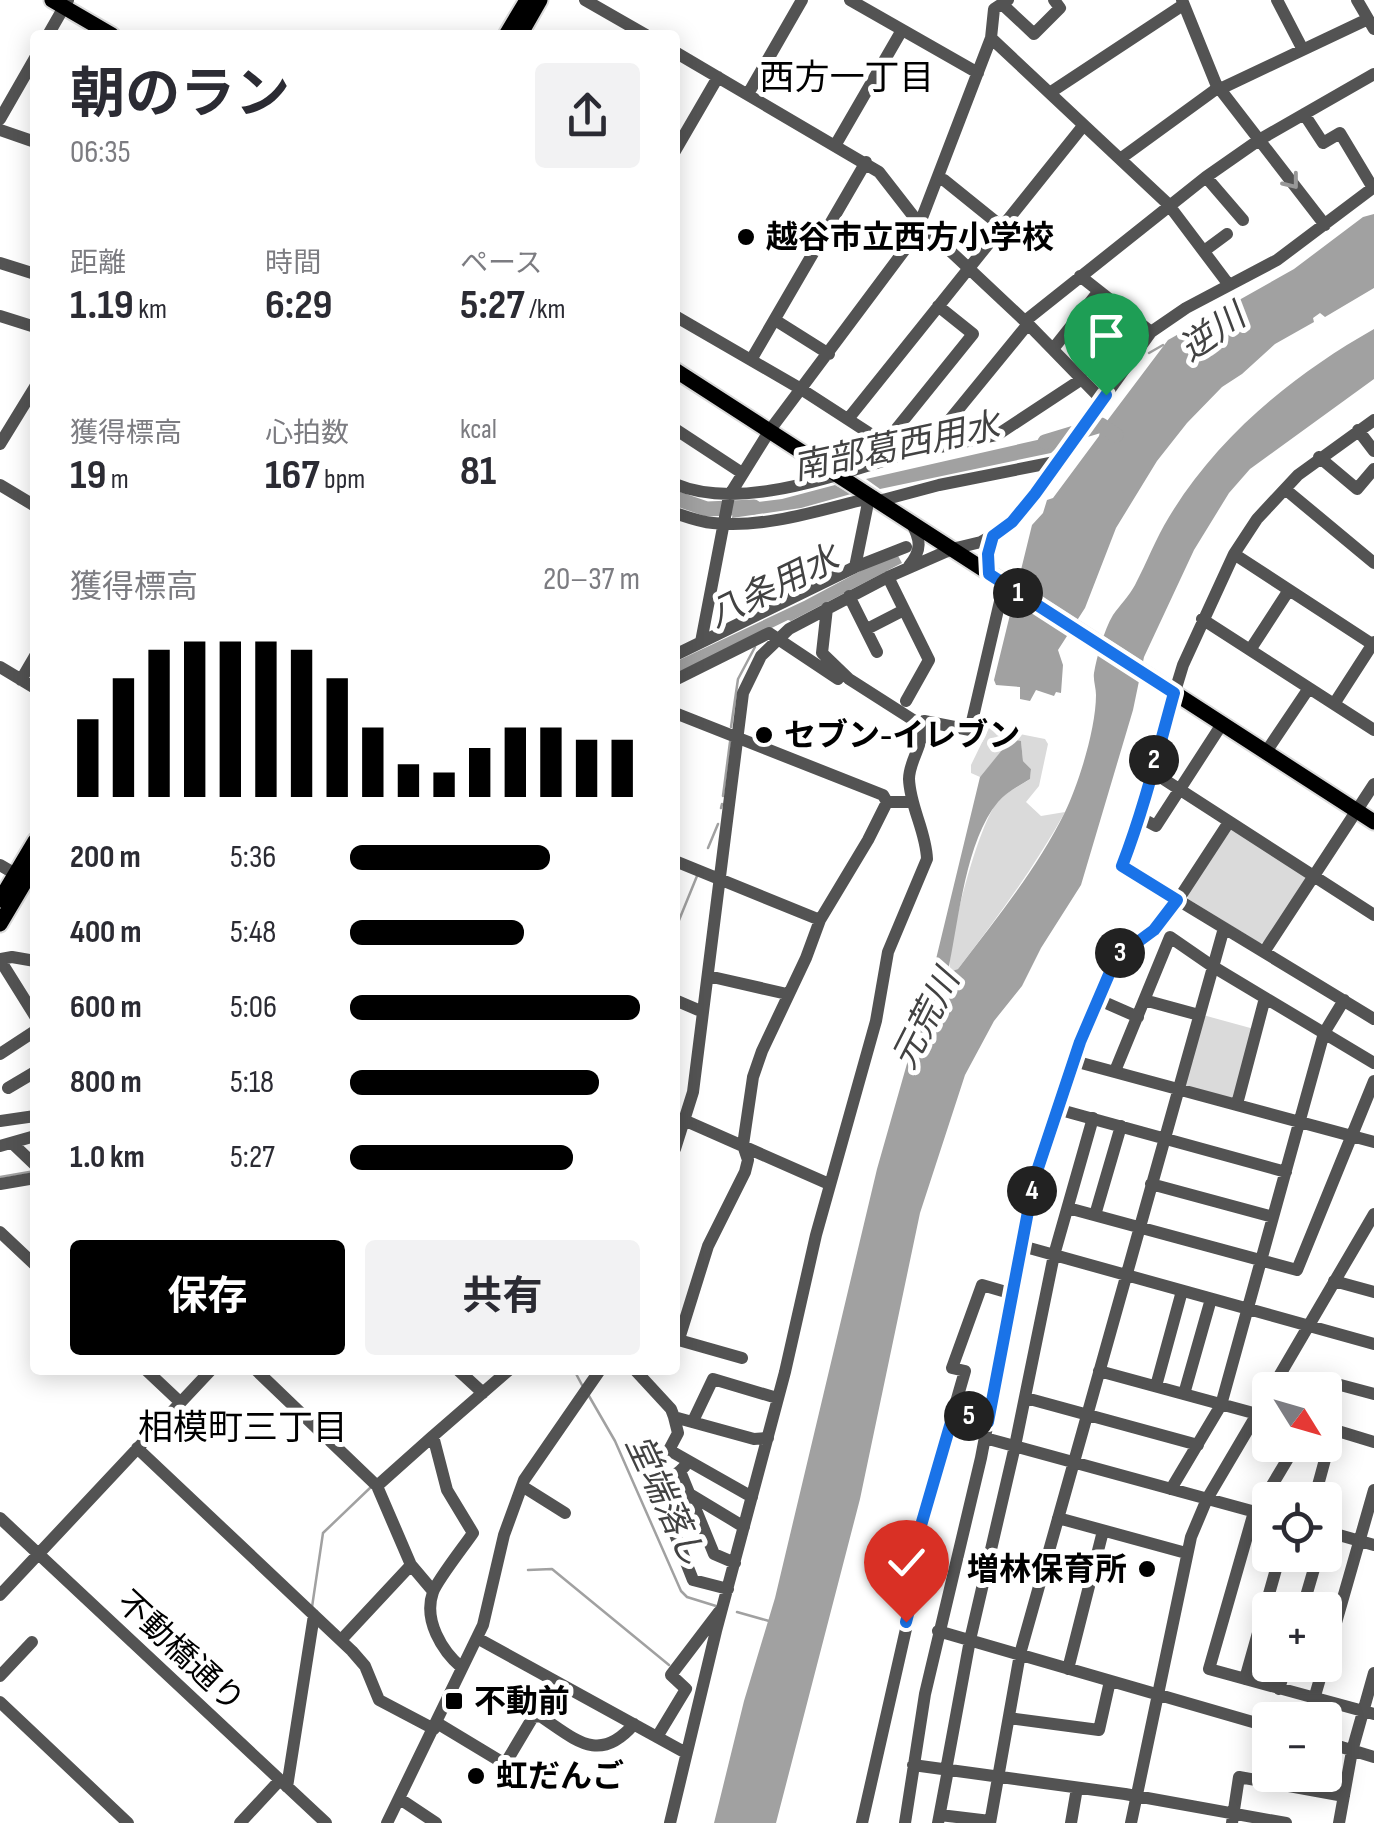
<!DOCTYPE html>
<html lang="ja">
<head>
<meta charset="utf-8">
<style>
  :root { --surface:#fff; --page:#f2f2f3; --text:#2b2b33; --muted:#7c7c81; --accent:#000 }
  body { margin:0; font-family:"Sofia Sans Condensed","Noto Sans JP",sans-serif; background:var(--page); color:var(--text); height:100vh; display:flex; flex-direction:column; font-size:38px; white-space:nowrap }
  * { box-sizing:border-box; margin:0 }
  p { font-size:32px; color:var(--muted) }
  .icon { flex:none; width:55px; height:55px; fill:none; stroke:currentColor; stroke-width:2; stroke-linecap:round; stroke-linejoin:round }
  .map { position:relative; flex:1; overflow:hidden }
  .panel { position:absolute; left:30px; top:30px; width:650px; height:1345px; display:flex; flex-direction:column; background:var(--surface); border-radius:10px; box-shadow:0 5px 25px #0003 }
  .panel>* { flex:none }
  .needle { width:65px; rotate:127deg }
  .fabs { position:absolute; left:1252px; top:1372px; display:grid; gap:20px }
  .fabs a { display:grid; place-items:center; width:90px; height:90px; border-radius:10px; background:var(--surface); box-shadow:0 5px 25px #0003; font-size:50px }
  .pin { position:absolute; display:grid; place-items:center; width:85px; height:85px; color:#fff; margin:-102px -42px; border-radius:50% 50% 50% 0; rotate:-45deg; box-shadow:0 0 10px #0007 }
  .pin .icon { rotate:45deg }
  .km { position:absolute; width:50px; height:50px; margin:-25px; border-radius:50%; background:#222; color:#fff; font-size:28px; line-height:50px; text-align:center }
  .round { display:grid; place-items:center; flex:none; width:105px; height:105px; border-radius:10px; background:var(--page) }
  .overview { display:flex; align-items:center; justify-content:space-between; height:170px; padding:0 40px }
  h1 { font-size:55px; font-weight:700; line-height:75px }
  .stats { display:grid; grid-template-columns:repeat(3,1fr); gap:15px; height:170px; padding:10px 40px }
  .stats div { display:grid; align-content:center }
  .stats b { font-size:42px; font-weight:700 }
  .stats small { font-size:28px; font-weight:400 }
  .stats p { font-size:28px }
  .chart { height:280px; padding:20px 40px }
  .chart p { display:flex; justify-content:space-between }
  .chart svg { width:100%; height:180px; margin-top:10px; stroke:var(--accent); stroke-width:6 }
  .cta { display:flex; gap:20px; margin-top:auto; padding:20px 40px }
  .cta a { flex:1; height:115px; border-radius:10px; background:var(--accent); color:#fff; font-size:40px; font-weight:700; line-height:115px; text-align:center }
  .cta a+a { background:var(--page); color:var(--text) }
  ul { padding:0 40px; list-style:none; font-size:32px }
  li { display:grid; grid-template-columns:160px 120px 1fr; align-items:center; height:75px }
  li i { height:25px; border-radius:12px; background:var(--accent) }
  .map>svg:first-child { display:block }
  .green { fill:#dadada }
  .water { fill:#a1a1a1 }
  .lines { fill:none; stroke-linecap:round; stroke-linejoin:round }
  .stream { stroke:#a1a1a1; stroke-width:2.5 }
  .river { stroke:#a1a1a1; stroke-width:15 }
  .major-casing { stroke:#dbdbdb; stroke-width:19 }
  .minor { stroke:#535353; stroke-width:12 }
  .major { stroke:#000; stroke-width:15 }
  .oneway { stroke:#989898 }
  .route-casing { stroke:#fff; stroke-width:20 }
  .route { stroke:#1a73e8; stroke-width:12 }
  .poi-dot { fill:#000; stroke:#fff; stroke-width:4 }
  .labels { text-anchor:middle; stroke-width:10; stroke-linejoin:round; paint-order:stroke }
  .poi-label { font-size:32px; font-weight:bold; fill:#000; stroke:#fff; text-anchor:start }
  .street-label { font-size:32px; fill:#000; stroke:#fff }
  .neighbourhood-label { font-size:35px; fill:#000; stroke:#fff }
  .water-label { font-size:35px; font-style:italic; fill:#424242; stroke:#fff }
</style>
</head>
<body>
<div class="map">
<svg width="1374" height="1823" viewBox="0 0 1374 1823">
  <rect width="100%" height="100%" fill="#fff"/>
  <path class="green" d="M989 728 1045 739 1048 744 1039 786 1026 802 1041 816 1065 812C1034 868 997 918 958 969L950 973C947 942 978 825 998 801 1006 792 1020 786 1030 779L1031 769 1023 761 1021 741 1011 740 980 777 971 773V765Z
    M1233 827 1305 874 1306 881 1266 942 1260 943 1188 899 1187 894Z
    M1203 1015 1254 1029 1236 1096 1232 1098 1185 1086Z"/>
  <path class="water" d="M1374 214V288L1325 317 1320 313 1313 318 1314 322 1275 344 1242 374 1222 387 1187 423 1157 461 1116 528 1085 608 1058 650 1063 665 1061 693 1056 692 1054 696 1036 690 1030 701 1020 699V687L996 685 994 680 1032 525 1043 513 1047 500 1053 498 1099 436 1102 423 1107 421 1168 340 1294 269 1363 217Z
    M1374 329V379L1250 469 1229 493 1194 550 1144 657 1133 710 1081 885 1041 948 1022 986 994 1021 965 1075 920 1213 860 1499 776 1823H714L744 1701 775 1598 877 1169 918 1025 931 998 930 984 980 777 1011 739 1021 741 1023 761 1031 769 1030 779C1019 786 1006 792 998 802 966 840 959 918 949 966L950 972 958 969C996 919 1037 869 1065 812 1079 783 1096 728 1096 695 1096 688 1093 680 1094 673 1097 656 1104 630 1113 615 1120 605 1129 596 1135 585 1147 562 1156 538 1169 517 1218 436 1293 375 1374 329Z
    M1055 436 1063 438V442L1051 453 880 489 866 479Z
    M835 485 851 494 801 508 732 518 734 505 782 499Z
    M896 552 902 563 791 621 788 620 675 675V662L804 601Z"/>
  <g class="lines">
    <path class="stream" d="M1149 353 1163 345
      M1092 378 1121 358
      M731 727 738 679 755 647
      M723 796 730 742
      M721 808 722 804
      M708 848 718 824
      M675 930 697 876
      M0 1177 35 1171
      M574 1370 582 1385
      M589 1396 615 1441 681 1591 687 1597 716 1606
      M528 1570 552 1569 669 1665
      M312 1607 323 1533 371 1487
      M737 1612 769 1621"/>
    <path class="river" d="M1045 442 1101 425 1116 435
      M675 498 707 509 754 507"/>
    <defs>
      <path id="major" d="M52 0 112 35
        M506 35 527 0
        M520 35 540 0
        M675 370 1374 822
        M0 900 35 841
        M0 924 35 865"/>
    </defs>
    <use href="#major" class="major-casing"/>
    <path class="minor" d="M585 0 646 35
      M850 0 978 73
      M1182 0 1216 84 1325 225
      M1277 0 1302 48
      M1357 0 1374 29
      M1002 4 1034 34 1060 8 1054 0
      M48 35 68 0
      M991 38 1168 204 1229 285
      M675 52 879 172 914 217 1028 324 1102 400
      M1220 89 1368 19
      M1051 92 1183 5
      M748 94 802 0
      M1304 114 1323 143 1340 133 1373 188
      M0 119 35 58
      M0 130 35 142
      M836 144 902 30
      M675 151 718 77
      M1120 159 1219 87
      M1206 177 1243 220
      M937 179 944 180 1001 226
      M1204 251 1227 234
      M0 263 35 274
      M1080 276 1151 332
      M0 316 35 327
      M675 316 801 389 903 455 997 435 1082 379
      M775 320 829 354
      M1025 321 1206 177 1259 140 1374 74
      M1053 349 1099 291
      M751 360 866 162
      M848 419 1083 126
      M1374 420 1298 475 1257 519 1234 554 1183 665 1155 757 1145 805 1122 866 1374 1019
      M675 429 742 473
      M1358 430 1374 451
      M885 443 973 334 938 306
      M0 444 35 387
      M925 450 1028 324
      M1319 457 1357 489 1374 469
      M675 484C741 512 837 474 903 455
      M0 485 35 506
      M1285 489 1374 563
      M879 501 939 485 1060 461
      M675 513C687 517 700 522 713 523 765 529 823 509 874 497
      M1234 554 1372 644
      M909 566C922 550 921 540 911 522
      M855 567 906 547
      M989 574 988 554 993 536
      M888 577 929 660 906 701
      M849 596 877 652
      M827 608 822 653 849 679 921 725 924 721 970 730 1004 584
      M1202 619 1374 730
      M867 629 904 610
      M701 642 729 496 770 430 915 236 991 38 994 9 1008 0
      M1250 650 1289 590
      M675 655 855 567 869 498
      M0 667 35 688
      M21 680 35 656
      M675 680 769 633 838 679
      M1334 704 1374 642
      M675 713 883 795 887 802H912
      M1266 752 1309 688
      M1151 771 1374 915
      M1141 818 1156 826 1222 724
      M675 861 820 920
      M0 865 24 879
      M1178 900 1229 822
      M1264 952 1374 784
      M0 959 12 957 35 961
      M0 960 35 1016
      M708 976 787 994
      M1097 999 1138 1017
      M675 1000 703 1012
      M1144 1000 1199 1015
      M0 1054 35 1031
      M1074 1061 1374 1142
      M1115 1071 1170 937 1212 966 1374 1063
      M8 1088 35 1072
      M1237 1104 1265 998
      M1057 1109 1286 1172
      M0 1121 35 1116
      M686 1121 829 1184
      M13 1144 35 1165
      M0 1146 35 1136
      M675 1149 693 1092 743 693 761 656 789 629 888 577 952 549 981 542 1002 530 1035 494 1151 332 1186 308 1277 260 1374 187
      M0 1184 35 1178
      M1151 1184 1273 1217
      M1068 1208 1297 1270 1374 1081
      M1095 1215 1121 1126
      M0 1232 35 1265
      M1022 1246 1374 1344
      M1334 1281 1374 1292
      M675 1339 742 1358
      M679 1339 708 1246 745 1172 748 1160 743 1145 753 1077 762 1051 806 958 820 920 868 840 887 802
      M146 1370 180 1402
      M256 1370 377 1486 411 1565 433 1591
      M458 1370 483 1393
      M635 1370 671 1409 674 1417 754 1439 768 1438
      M1099 1371 1257 1414
      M1156 1386 1182 1291
      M1271 1390 1374 1214
      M1184 1394 1211 1299
      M1325 1396 1333 1383 1374 1394
      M1026 1398 1198 1445
      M954 1412 988 1421
      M674 1417 678 1433 669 1450 752 1497
      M693 1421 713 1379 777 1398
      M1328 1428 1374 1442
      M985 1438 1270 1516
      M137 1448 352 1651 365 1666 379 1700 434 1729
      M685 1466 680 1471 714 1554 735 1563
      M680 1471 657 1489 693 1580 728 1589
      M377 1486 433 1436
      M522 1486 565 1513
      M1171 1489 1221 1405 1324 1033 1344 1000
      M691 1495 744 1527
      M1314 1500 1333 1430
      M1254 1512 1209 1669 1374 1714
      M1256 1512 1296 1445
      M0 1518 326 1823
      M1058 1518 1186 1553
      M1325 1531 1374 1545
      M0 1595 211 1370
      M1302 1610 1318 1555
      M938 1631 1270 1727
      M477 1638 686 1753
      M341 1640 411 1565
      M1325 1661 1374 1490
      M462 1668C442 1651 423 1620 433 1592 438 1579 465 1545 473 1533L447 1490 433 1436 509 1370
      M1068 1669 1103 1531
      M0 1676 32 1642
      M1245 1679 1280 1555
      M1279 1689 1286 1665
      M1314 1699 1324 1665
      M0 1702 128 1823
      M1009 1718 1099 1730 1110 1681
      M437 1723 505 1764 533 1717 540 1716C575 1739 599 1765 634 1724
      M657 1737 686 1689 671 1675 719 1612
      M1325 1742 1374 1757
      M913 1765 1125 1794 1286 1823
      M946 1770 970 1640 1015 1446 1054 1255 1093 1118
      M287 1787 314 1615
      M400 1799 436 1823
      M940 1815 990 1821
      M240 1823 280 1780
      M387 1823 483 1625 504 1535 524 1480 600 1370
      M670 1823 716 1631 785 1372 816 1235 876 1021 888 952 927 859C926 831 910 807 909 779 909 760 925 744 921 725
      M862 1823 918 1576 908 1569 965 1371 952 1368 982 1285 1013 1294
      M905 1823 925 1694 981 1458 1034 1181 1080 1042 1113 963 1129 945 1153 930 1177 900
      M938 1823 948 1770
      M990 1823 1020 1654 1224 928
      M1071 1823 1077 1788
      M1131 1823 1191 1537 1207 1499 1270 1392
      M1232 1823 1239 1777 1344 1796
      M1339 1823 1352 1751 1374 1673"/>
    <use href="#major" class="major"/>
  </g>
  <defs><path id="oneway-chevron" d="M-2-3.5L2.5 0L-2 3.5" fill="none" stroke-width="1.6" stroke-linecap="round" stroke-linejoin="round" transform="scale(2.5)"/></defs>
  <use class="oneway" href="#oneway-chevron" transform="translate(1292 182) rotate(52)"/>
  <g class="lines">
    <defs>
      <path id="route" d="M906 1622 918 1576 908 1570 954 1412 988 1422 1034 1180 1080 1042 1116 958 1154 930 1177 900 1122 866C1144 809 1158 751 1174 693L989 574 988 554 993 536 1012 522 1035 494 1106 395"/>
    </defs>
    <use href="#route" class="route-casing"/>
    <use href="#route" class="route"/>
  </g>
  <g class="poi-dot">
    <circle cx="746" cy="237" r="10"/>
    <circle cx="764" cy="735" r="10"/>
    <circle cx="1147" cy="1569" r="10"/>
    <rect x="444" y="1691" width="20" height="20" rx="5"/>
    <circle cx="476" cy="1776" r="10"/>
  </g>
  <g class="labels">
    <g class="poi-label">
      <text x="766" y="248">越谷市立西方小学校</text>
      <text x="784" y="746">セブン-イレブン</text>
      <text x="1127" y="1580" text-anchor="end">増林保育所</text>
      <text x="474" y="1712">不動前</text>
      <text x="496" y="1787">虹だんご</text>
    </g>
    <g class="street-label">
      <text transform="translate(181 1651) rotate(43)" y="11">不動橋通り</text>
    </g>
    <g class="neighbourhood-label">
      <text x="847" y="89">西方一丁目</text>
      <text x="243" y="1439">相模町三丁目</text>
    </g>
    <g class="water-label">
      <text transform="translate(1212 332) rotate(-35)" y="12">逆川</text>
      <text transform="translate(896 446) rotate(-12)" y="12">南部葛西用水</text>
      <text transform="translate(773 586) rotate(-26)" y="12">八条用水</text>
      <text transform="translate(925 1019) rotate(-63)" y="12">元荒川</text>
      <text transform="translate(666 1500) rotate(65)" y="12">堂端落し</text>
    </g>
  </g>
</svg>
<div class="fabs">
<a><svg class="needle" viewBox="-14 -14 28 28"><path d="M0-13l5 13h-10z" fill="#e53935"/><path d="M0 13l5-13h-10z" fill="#7c7c81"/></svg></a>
<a><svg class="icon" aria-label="locate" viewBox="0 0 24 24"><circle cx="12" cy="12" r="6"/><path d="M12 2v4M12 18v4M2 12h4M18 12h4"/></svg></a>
<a>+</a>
<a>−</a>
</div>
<div class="pin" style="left:1106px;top:395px;background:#1e9e55"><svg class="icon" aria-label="arrive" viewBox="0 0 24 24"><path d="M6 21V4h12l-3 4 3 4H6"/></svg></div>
<div class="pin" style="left:906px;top:1622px;background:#d93025"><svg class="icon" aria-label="check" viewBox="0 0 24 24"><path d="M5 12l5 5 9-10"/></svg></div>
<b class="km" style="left:1018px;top:593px">1</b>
<b class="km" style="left:1154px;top:760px">2</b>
<b class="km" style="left:1120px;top:953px">3</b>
<b class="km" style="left:1032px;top:1191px">4</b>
<b class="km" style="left:969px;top:1416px">5</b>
<section class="panel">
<div class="overview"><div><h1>朝のラン</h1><p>06:35</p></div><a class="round"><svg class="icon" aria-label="share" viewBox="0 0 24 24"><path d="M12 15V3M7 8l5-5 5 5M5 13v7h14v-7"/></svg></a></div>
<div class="stats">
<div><p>距離</p><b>1.19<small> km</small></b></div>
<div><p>時間</p><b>6:29</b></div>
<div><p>ペース</p><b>5:27<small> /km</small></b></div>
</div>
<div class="stats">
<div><p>獲得標高</p><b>19<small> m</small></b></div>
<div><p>心拍数</p><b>167<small> bpm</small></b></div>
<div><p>kcal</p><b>81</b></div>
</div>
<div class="chart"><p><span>獲得標高</span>20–37 m</p>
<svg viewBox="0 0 160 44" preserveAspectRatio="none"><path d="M5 44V25M15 44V15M25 44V8M35 44V6M45 44V6M55 44V6M65 44V8M75 44V15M85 44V27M95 44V36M105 44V38M115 44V32M125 44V27M135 44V27M145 44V30M155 44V30"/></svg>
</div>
<ul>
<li><b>200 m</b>5:36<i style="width:69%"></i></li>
<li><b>400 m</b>5:48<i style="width:60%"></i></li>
<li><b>600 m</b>5:06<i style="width:100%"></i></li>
<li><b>800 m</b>5:18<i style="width:86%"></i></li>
<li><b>1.0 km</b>5:27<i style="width:77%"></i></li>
</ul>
<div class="cta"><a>保存</a><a>共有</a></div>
</section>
</div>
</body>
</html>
